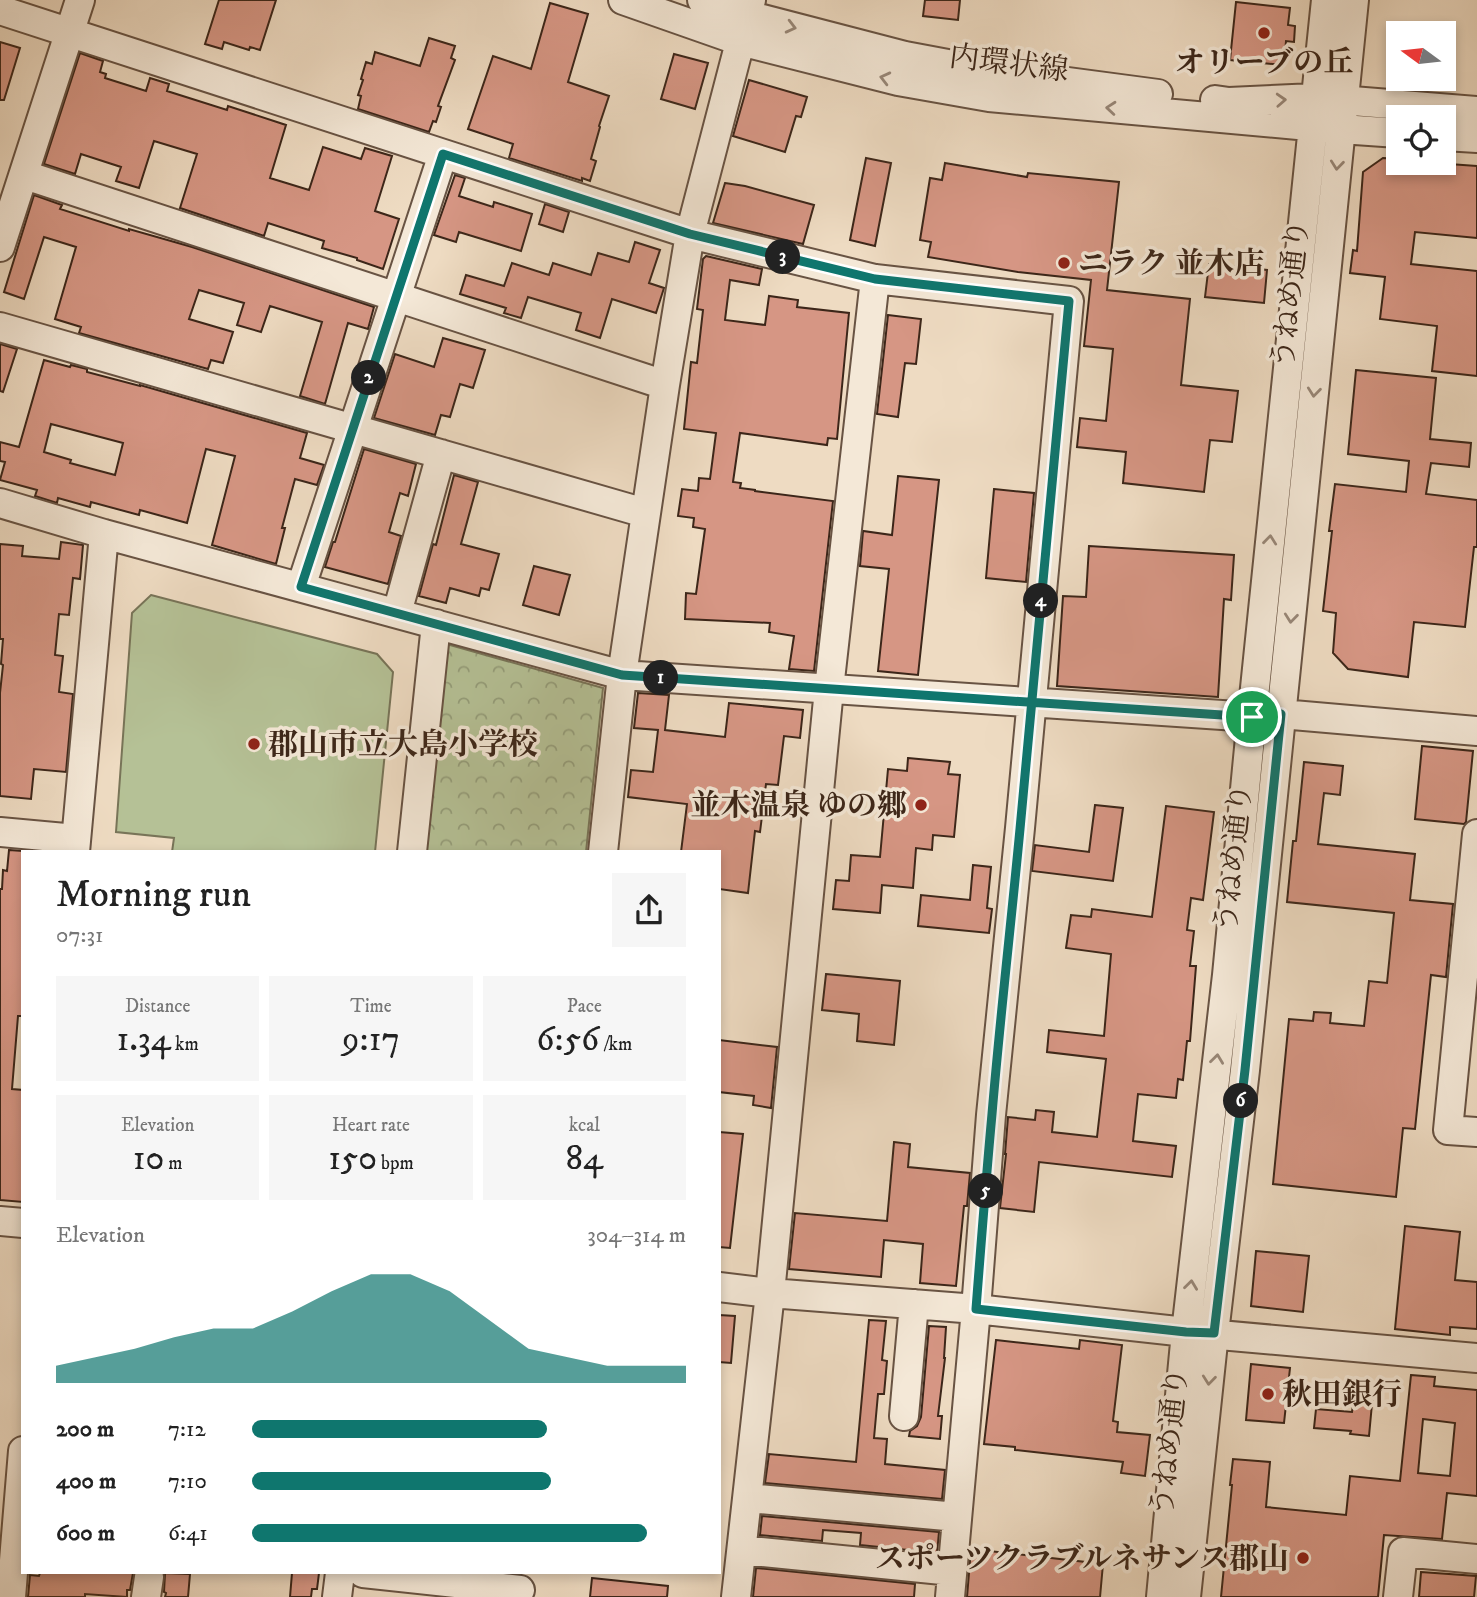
<!DOCTYPE html>
<html lang="en">
<head>
<meta charset="utf-8">
<style>
  :root { --surface:#fff; --page:#f6f6f6; --text:#222; --muted:#767676; --accent:#0f766e }
  body { margin:0; font-family:"IM FELL DW Pica","Noto Serif JP",serif; background:var(--page); color:var(--text); height:100vh; display:flex; flex-direction:column; font-size:26px; white-space:nowrap }
  * { box-sizing:border-box; margin:0 }
  p { font-size:23px; color:var(--muted) }
  .icon { flex:none; width:38px; height:38px; fill:none; stroke:currentColor; stroke-width:2; stroke-linecap:round; stroke-linejoin:round }
  .map { position:relative; flex:1; overflow:hidden }
  .drawer { position:absolute; left:21px; top:850px; width:700px; height:724px; display:flex; flex-direction:column; background:var(--surface); border-radius:0px; box-shadow:0 4px 10px #0003 }
  .drawer>* { flex:none }
  .needle { width:46px; rotate:285deg }
  .buttons { position:absolute; left:1386px; top:21px; display:grid; gap:14px }
  .buttons a { display:grid; place-items:center; width:70px; height:70px; border-radius:0px; background:var(--surface); box-shadow:0 4px 10px #0003; font-size:35px }
  .pin { position:absolute; display:grid; place-items:center; width:60px; height:60px; color:#fff; margin:-30px; border:4px solid #fff; border-radius:50%; box-shadow:0 2px 7px #0007 }
  .km { position:absolute; width:35px; height:35px; margin:-18px; border-radius:50%; background:#222; color:#fff; font-size:19px; line-height:35px; text-align:center }
  .round { display:grid; place-items:center; flex:none; width:74px; height:74px; border-radius:0px; background:var(--page) }
  .overview { display:flex; align-items:center; justify-content:space-between; height:119px; padding:0 35px }
  h1 { font-size:38px; font-weight:600; line-height:52px }
  .metrics { display:grid; grid-template-columns:repeat(3,1fr); gap:10px; height:119px; padding:7px 35px }
  .metrics div { display:grid; align-content:center; border-radius:0px; background:var(--page); text-align:center }
  .metrics b { font-size:35px; font-weight:600 }
  .metrics small { font-size:19px; font-weight:400 }
  .metrics p { font-size:19px }
  .chart { height:196px; padding:14px 35px }
  .chart p { display:flex; justify-content:space-between }
  .chart svg { width:100%; height:126px; margin-top:7px; fill:var(--accent); opacity:.7 }
  ul { padding:0 35px; list-style:none; font-size:23px }
  li { display:grid; grid-template-columns:112px 84px 1fr; align-items:center; height:52px }
  li i { height:18px; border-radius:9px; background:var(--accent) }
  .map>svg:first-child { display:block }
  .park { fill:url(#park-crowns); stroke:#787458; stroke-width:2 }
  .garden { fill:#b5c196; stroke:#787458; stroke-width:2 }
  .building { fill:#d69684; stroke:#3c2619; stroke-width:2; fill-rule:evenodd }
  .lines { fill:none; stroke-linecap:round; stroke-linejoin:round }
  .minor-casing { stroke:#685343; stroke-width:32 }
  .minor { stroke:#f4e8d7; stroke-width:28 }
  .oneway { stroke:#988778 }
  .route-casing { stroke:#fff; stroke-width:14 }
  .route { stroke:#0f766e; stroke-width:9 }
  .poi-dot { fill:#8f2418; stroke:#f4e8d7; stroke-width:2.5 }
  .labels { text-anchor:middle; stroke-width:7; stroke-linejoin:round; paint-order:stroke }
  .poi-label { font-size:30px; font-weight:bold; fill:#3c2619; stroke:#f4e8d7; text-anchor:start }
  .street-label { font-size:30px; fill:#3c2619; stroke:#f4e8d7 }
</style>
</head>
<body>
<div class="map">
<svg width="1477" height="1597" viewBox="0 0 1477 1597">
  <defs>
    <pattern id="park-crowns" width="20" height="18" patternUnits="userSpaceOnUse" patternTransform="scale(1.75)"><rect width="20" height="18" fill="#b5c196"/><path d="M2 6a3 3 0 1 1 6 0M12 15a3 3 0 1 1 6 0" fill="none" stroke="#949d7a"/></pattern>
  </defs>
  <rect width="100%" height="100%" fill="#eedbc2"/>
  <filter id="stains"><feTurbulence type="fractalNoise" baseFrequency=".00286" numOctaves="4"/><feColorMatrix values="0 0 0 0 .2 0 0 0 0 .09 0 0 0 0 .02 0 0 0 .5 -.17"/></filter>
  <radialGradient id="worn" r=".72"><stop offset=".6" stop-color="#630" stop-opacity="0"/><stop offset="1" stop-color="#630" stop-opacity=".3"/></radialGradient>
  <path class="park" d="M443 643 603 688 586 852H421Z"/>
  <path class="garden" d="M151 595 377 654 393 672 375 852H172L174 838 116 832 132 613Z"/>
  <path class="building" d="M219 0H276L260 50 250 47 249 50 224 42 222 49 205 44Z
    M925 0H960L958 20 923 16Z
    M1236 2 1290 8 1288 25 1295 26 1294 42 1286 41 1284 65 1230 60Z
    M550 3 588 14 568 82 609 96 599 126 600 127 591 159 596 161 590 181 582 178V181L509 158 513 144 468 129 493 56 531 69Z
    M429 38 455 46 451 58 455 60 438 106 441 107 436 122 433 121 429 132 358 109 361 96 358 95 363 80 361 79 366 62 372 64 375 52 420 66Z
    M0 42 20 48 4 100H0Z
    M80 53 103 61 100 72 106 74 105 78 146 91 150 78 169 84 167 91 227 110 228 106 286 125 270 178 309 190 323 147 361 159 365 148 392 156 375 211 399 219 383 269 357 260V258L322 248 324 241 268 223 264 236 180 208 197 154 154 141 139 188 116 181 121 167 81 154 75 174 44 164Z
    M674 54 708 63 695 109 661 99Z
    M749 80 807 97 801 117 796 116 785 152 733 136Z
    M866 158 891 163 875 246 850 240Z
    M1383 158 1398 159V163H1435L1477 166V238L1415 232 1411 264 1477 271V376L1432 371 1437 326 1380 319 1385 277 1350 273 1353 250 1357 251 1363 172Z
    M945 163 1027 177 1028 173 1119 182 1107 290 1190 299 1181 385 1238 391 1232 442 1210 440 1204 492 1123 483 1126 452 1077 447 1080 418 1106 421 1113 349 1084 346 1091 280 1018 272 928 257 931 242 920 240 930 178 942 180Z
    M455 175 465 178 459 196 493 207 494 202 532 214 521 251 459 232 456 242 434 235Z
    M725 183 745 186 814 205 803 244 713 223Z
    M34 195 62 205 60 209 129 231V229L192 247 374 307 368 329 348 323 325 404 300 396 322 322 270 306 261 332 237 325 244 303 199 290 189 319 233 332 223 363 211 360 208 369 79 333 81 327 55 319 76 247 44 237 24 299 4 292Z
    M545 204 569 212 563 232 539 224Z
    M635 242 660 250 649 283 664 288 656 313 612 299 600 338 576 330 581 313 528 297 521 318 504 313 506 308 460 294 466 275 504 286 512 263 549 275 553 263 591 275 598 253 629 262Z
    M706 256 762 269 759 285 730 280 725 320 765 325 769 296 798 300 797 307 849 313 837 439 828 438 827 445 740 433 733 482 741 483 740 488 755 490V491L833 501 814 671 789 669 794 636 769 632 770 623 685 619 686 593 696 594 705 529 693 527 694 518 678 516 682 489 698 491 699 478 710 479 716 433 684 429 691 362 697 363 703 310 697 309 703 259Z
    M1209 264 1267 270 1264 303 1205 297Z
    M888 315 921 319 916 364 905 363 898 417 877 414Z
    M443 338 485 350 473 388 460 384 450 417 441 415 435 435 374 418 395 354 434 367Z
    M0 344 17 349 3 392 0 391Z
    M44 360 70 367 71 365 87 369V372L140 386V385L307 433 300 458 324 465 317 485 295 479 282 528H285L276 564 212 545 235 456 206 449 187 523 140 510 139 515 91 502 90 507 58 498 57 503 35 496 37 490 0 480 5 462 0 461V442L19 447ZM51 424 123 443 115 475 70 463 71 460 44 452Z
    M1356 370 1436 378 1430 439 1471 443 1469 467 1431 463 1426 494 1477 500V547H1474L1465 627 1414 622 1408 677 1348 669 1333 653 1336 613 1323 611 1332 531H1329L1335 484 1406 492 1409 461 1348 454Z
    M364 449 416 464 408 496 400 493 389 532 401 536 388 584 325 567 333 542H335Z
    M454 475 478 482 461 544 499 554 489 590 481 588 479 596 450 588 446 603 419 596 433 544 436 545Z
    M898 476 939 480 918 675 878 671 889 569 860 566 863 531 892 535Z
    M994 489 1034 493 1026 582 986 578Z
    M61 542 83 545 80 579 73 578 69 615 59 614 55 655 63 656 59 692 73 694 66 772 34 769 31 799 0 796V693L3 665 1 664 3 639H0V544L23 546 22 556 59 559Z
    M1089 546 1234 555 1231 600 1224 599 1218 697 1057 686 1063 596 1086 597Z
    M534 566 570 575 559 615 523 605Z
    M638 693 669 695 665 730 725 737 729 703 803 710 800 738 784 736 778 785 766 784 760 832 755 831 748 893 719 889V852H681L687 804 628 797 631 770 653 772 658 730 634 728Z
    M1422 746 1473 751 1466 822 1464 824 1415 819Z
    M908 758 950 762 948 774 960 775 954 837 933 835 932 850 916 848 913 888 882 885 880 913 833 909 836 880 849 881 851 855 880 857 888 769 907 771Z
    M1304 762 1343 766 1340 795 1324 793 1318 844 1415 854 1410 900 1453 904 1446 977 1431 975 1415 1129 1403 1128 1396 1197 1273 1184 1289 1019 1313 1021 1314 1012 1331 1013 1330 1023 1364 1026 1369 981 1387 983 1394 913 1287 902 1293 841H1296Z
    M1095 805 1123 808 1113 881 1032 871 1035 845 1089 852Z
    M1166 806 1214 812 1203 900 1191 898 1187 930 1194 931 1190 966H1196L1190 1041H1187L1183 1080 1178 1079 1176 1098 1138 1094 1133 1141 1176 1146 1172 1177 1039 1162 1034 1212 1000 1208 1006 1154H1005L1008 1117 1035 1120 1036 1110 1054 1112 1052 1132 1097 1137 1106 1059 1047 1052 1049 1030 1104 1036 1111 954 1066 948 1071 915 1091 917 1092 909 1152 917Z
    M9 850 23 851V1016H18L12 1089 23 1090V1202L0 1200V889H2L3 870 7 871Z
    M973 865 991 867 987 908 992 909 989 933 918 926 921 895 970 900Z
    M826 974 900 981 894 1045 857 1041 859 1014 822 1010Z
    M719 1040 777 1047 771 1108 753 1105 754 1096 719 1092Z
    M719 1132 743 1134 730 1248 719 1247Z
    M894 1142 910 1144 908 1167 970 1173 967 1206H964L956 1286 920 1283 923 1244 884 1240 881 1277 789 1269 795 1213 887 1221Z
    M1405 1226 1460 1232 1455 1280 1477 1282V1329L1450 1327V1335L1395 1329Z
    M1256 1251 1309 1256 1303 1312 1251 1306Z
    M719 1315 735 1316 731 1363 719 1362Z
    M869 1320 886 1321 882 1360 887 1361 884 1394H878L874 1438 887 1439 885 1464 945 1470 942 1499 765 1483 769 1454 856 1462Z
    M929 1326 946 1327 944 1358H945L938 1416H942L940 1439 909 1436 910 1431 917 1426 921 1417Z
    M996 1340 1079 1349 1080 1340 1122 1345 1113 1421 1118 1422 1117 1432 1150 1435 1145 1476 1121 1473 1123 1462 1015 1450V1447L984 1444Z
    M1251 1364 1290 1368 1284 1423 1246 1420Z
    M1411 1375 1435 1377 1434 1386 1477 1390V1496L1447 1493 1442 1539 1384 1535 1378 1597H1221L1232 1485H1230L1233 1459 1270 1462 1266 1507 1346 1515 1350 1476 1400 1481ZM1423 1419 1455 1423 1450 1476 1418 1473Z
    M1355 1391 1373 1393 1369 1436 1350 1434 1351 1431 1314 1428 1316 1409 1352 1412Z
    M762 1516 939 1532 937 1553 860 1545 861 1533 823 1530 822 1541 760 1535Z
    M971 1549 1103 1564 1100 1597H967Z
    M756 1568 915 1584 914 1597H753Z
    M1421 1572 1476 1576 1474 1597H1419Z
    M40 1573H133L130 1590H127V1597L85 1594V1597H28L30 1575 39 1576Z
    M165 1573 190 1574 188 1597H165L166 1593 164 1592Z
    M292 1573H319L317 1589H312L311 1597H290Z
    M592 1578 668 1586 667 1597H590Z"/>
  <g class="lines">
    <defs>
      <path id="minor" d="M623 0 740 41 898 81 989 97 1341 129 1398 133
        M702 0 747 15 905 56 985 71 1158 94
        M0 10 690 234 875 279 1069 301 1020 828 991 1115 976 1309 950 1597
        M1215 100 1229 102 1315 98 1477 111
        M1444 136 1477 138
        M25 175 665 385
        M0 247 80 0
        M0 327 645 513
        M0 503 104 534 622 675 1252 717 1281 714 1477 731
        M301 587 443 154
        M397 613 441 454
        M0 832 76 839
        M1477 834 1448 1130 1477 1132
        M75 852 104 534
        M412 852 436 624
        M603 852 622 675 665 385 690 234 751 0
        M0 1221 23 1223
        M719 1287 770 1293 976 1309 1186 1332 1477 1358
        M904 1416 914 1304
        M748 1498 957 1517
        M742 1550 952 1571
        M363 1573 520 1590
        M11 1597 23 1451
        M146 1597 149 1577
        M337 1597 340 1573
        M736 1597 770 1293 829 689 875 279
        M1161 1597 1186 1332 1227 975 1252 717 1326 0
        M1186 1597 1214 1333 1245 1070 1354 0
        M1398 1597 1403 1552 1477 1559"/>
    </defs>
    <use href="#minor" class="minor-casing"/>
    <use href="#minor" class="minor"/>
  </g>
  <defs><path id="oneway-chevron" d="M-2-3.5L2.5 0L-2 3.5" fill="none" stroke-width="1.6" stroke-linecap="round" stroke-linejoin="round" transform="scale(1.75)"/></defs>
  <g class="oneway">
    <use href="#oneway-chevron" transform="translate(791 27) rotate(14)"/>
    <use href="#oneway-chevron" transform="translate(885 78) rotate(-166)"/>
    <use href="#oneway-chevron" transform="translate(1281 100) rotate(-3)"/>
    <use href="#oneway-chevron" transform="translate(1111 108) rotate(-175)"/>
    <use href="#oneway-chevron" transform="translate(1337 165) rotate(96)"/>
    <use href="#oneway-chevron" transform="translate(1314 392) rotate(96)"/>
    <use href="#oneway-chevron" transform="translate(1270 540) rotate(-84)"/>
    <use href="#oneway-chevron" transform="translate(1291 618) rotate(96)"/>
    <use href="#oneway-chevron" transform="translate(1217 1059) rotate(-83)"/>
    <use href="#oneway-chevron" transform="translate(1191 1285) rotate(-83)"/>
    <use href="#oneway-chevron" transform="translate(1209 1380) rotate(96)"/>
  </g>
  <g class="lines">
    <defs>
      <path id="route" d="M1252 717 622 675 301 587 443 154 690 234 875 279 1069 301C1053 477 1037 653 1020 829 1011 924 1000 1019 992 1114 986 1179 981 1244 976 1309L1186 1332 1214 1333 1245 1070 1281 714 1252 717"/>
    </defs>
    <use href="#route" class="route-casing"/>
    <use href="#route" class="route"/>
  </g>
  <g class="poi-dot">
    <circle cx="1264" cy="33" r="7"/>
    <circle cx="1064" cy="263" r="7"/>
    <circle cx="254" cy="744" r="7"/>
    <circle cx="921" cy="805" r="7"/>
    <circle cx="1268" cy="1394" r="7"/>
    <circle cx="1303" cy="1558" r="7"/>
  </g>
  <g class="labels">
    <g class="poi-label">
      <text x="1264" y="72" text-anchor="middle">オリーブの丘</text>
      <text x="1078" y="273">ニラク 並木店</text>
      <text x="268" y="754">郡山市立大島小学校</text>
      <text x="907" y="815" text-anchor="end">並木温泉 ゆの郷</text>
      <text x="1282" y="1404">秋田銀行</text>
      <text x="1289" y="1568" text-anchor="end">スポーツクラブルネサンス郡山</text>
    </g>
    <g class="street-label">
      <text transform="translate(1009 63) rotate(7)" y="10">内環状線</text>
      <text transform="translate(1290 294) rotate(-84)" y="10">うねめ通り</text>
      <text transform="translate(1233 858) rotate(-84)" y="10">うねめ通り</text>
      <text transform="translate(1169 1442) rotate(-84)" y="10">うねめ通り</text>
    </g>
  </g>
  <rect width="100%" height="100%" filter="url(#stains)"/>
  <rect width="100%" height="100%" fill="url(#worn)"/>
</svg>
<div class="buttons">
<a><svg class="needle" viewBox="-14 -14 28 28"><path d="M0-13l5 13h-10z" fill="#e53935"/><path d="M0 13l5-13h-10z" fill="#767676"/></svg></a>
<a><svg class="icon" aria-label="locate" viewBox="0 0 24 24"><circle cx="12" cy="12" r="6"/><path d="M12 2v4M12 18v4M2 12h4M18 12h4"/></svg></a>
</div>
<div class="pin" style="left:1252px;top:717px;background:#1e9e55"><svg class="icon" aria-label="arrive" viewBox="0 0 24 24"><path d="M6 21V4h12l-3 4 3 4H6"/></svg></div>
<b class="km" style="left:661px;top:678px">1</b>
<b class="km" style="left:369px;top:378px">2</b>
<b class="km" style="left:783px;top:257px">3</b>
<b class="km" style="left:1041px;top:601px">4</b>
<b class="km" style="left:986px;top:1191px">5</b>
<b class="km" style="left:1241px;top:1101px">6</b>
<section class="drawer">
<div class="overview"><div><h1>Morning run</h1><p>07:31</p></div><a class="round"><svg class="icon" aria-label="share" viewBox="0 0 24 24"><path d="M12 15V3M7 8l5-5 5 5M5 13v7h14v-7"/></svg></a></div>
<div class="metrics">
<div><p>Distance</p><b>1.34<small> km</small></b></div>
<div><p>Time</p><b>9:17</b></div>
<div><p>Pace</p><b>6:56<small> /km</small></b></div>
</div>
<div class="metrics">
<div><p>Elevation</p><b>10<small> m</small></b></div>
<div><p>Heart rate</p><b>150<small> bpm</small></b></div>
<div><p>kcal</p><b>84</b></div>
</div>
<div class="chart"><p><span>Elevation</span>304–314 m</p>
<svg viewBox="0 0 160 44" preserveAspectRatio="none"><path d="M0 44V38L10 35L20 32L30 28L40 25L50 25L60 19L70 12L80 6L90 6L100 12L110 22L120 32L130 35L140 38L150 38L160 38V44z"/></svg>
</div>
<ul>
<li><b>200 m</b>7:12<i style="width:68%"></i></li>
<li><b>400 m</b>7:10<i style="width:69%"></i></li>
<li><b>600 m</b>6:41<i style="width:91%"></i></li>
</ul>
</section>
</div>
</body>
</html>
